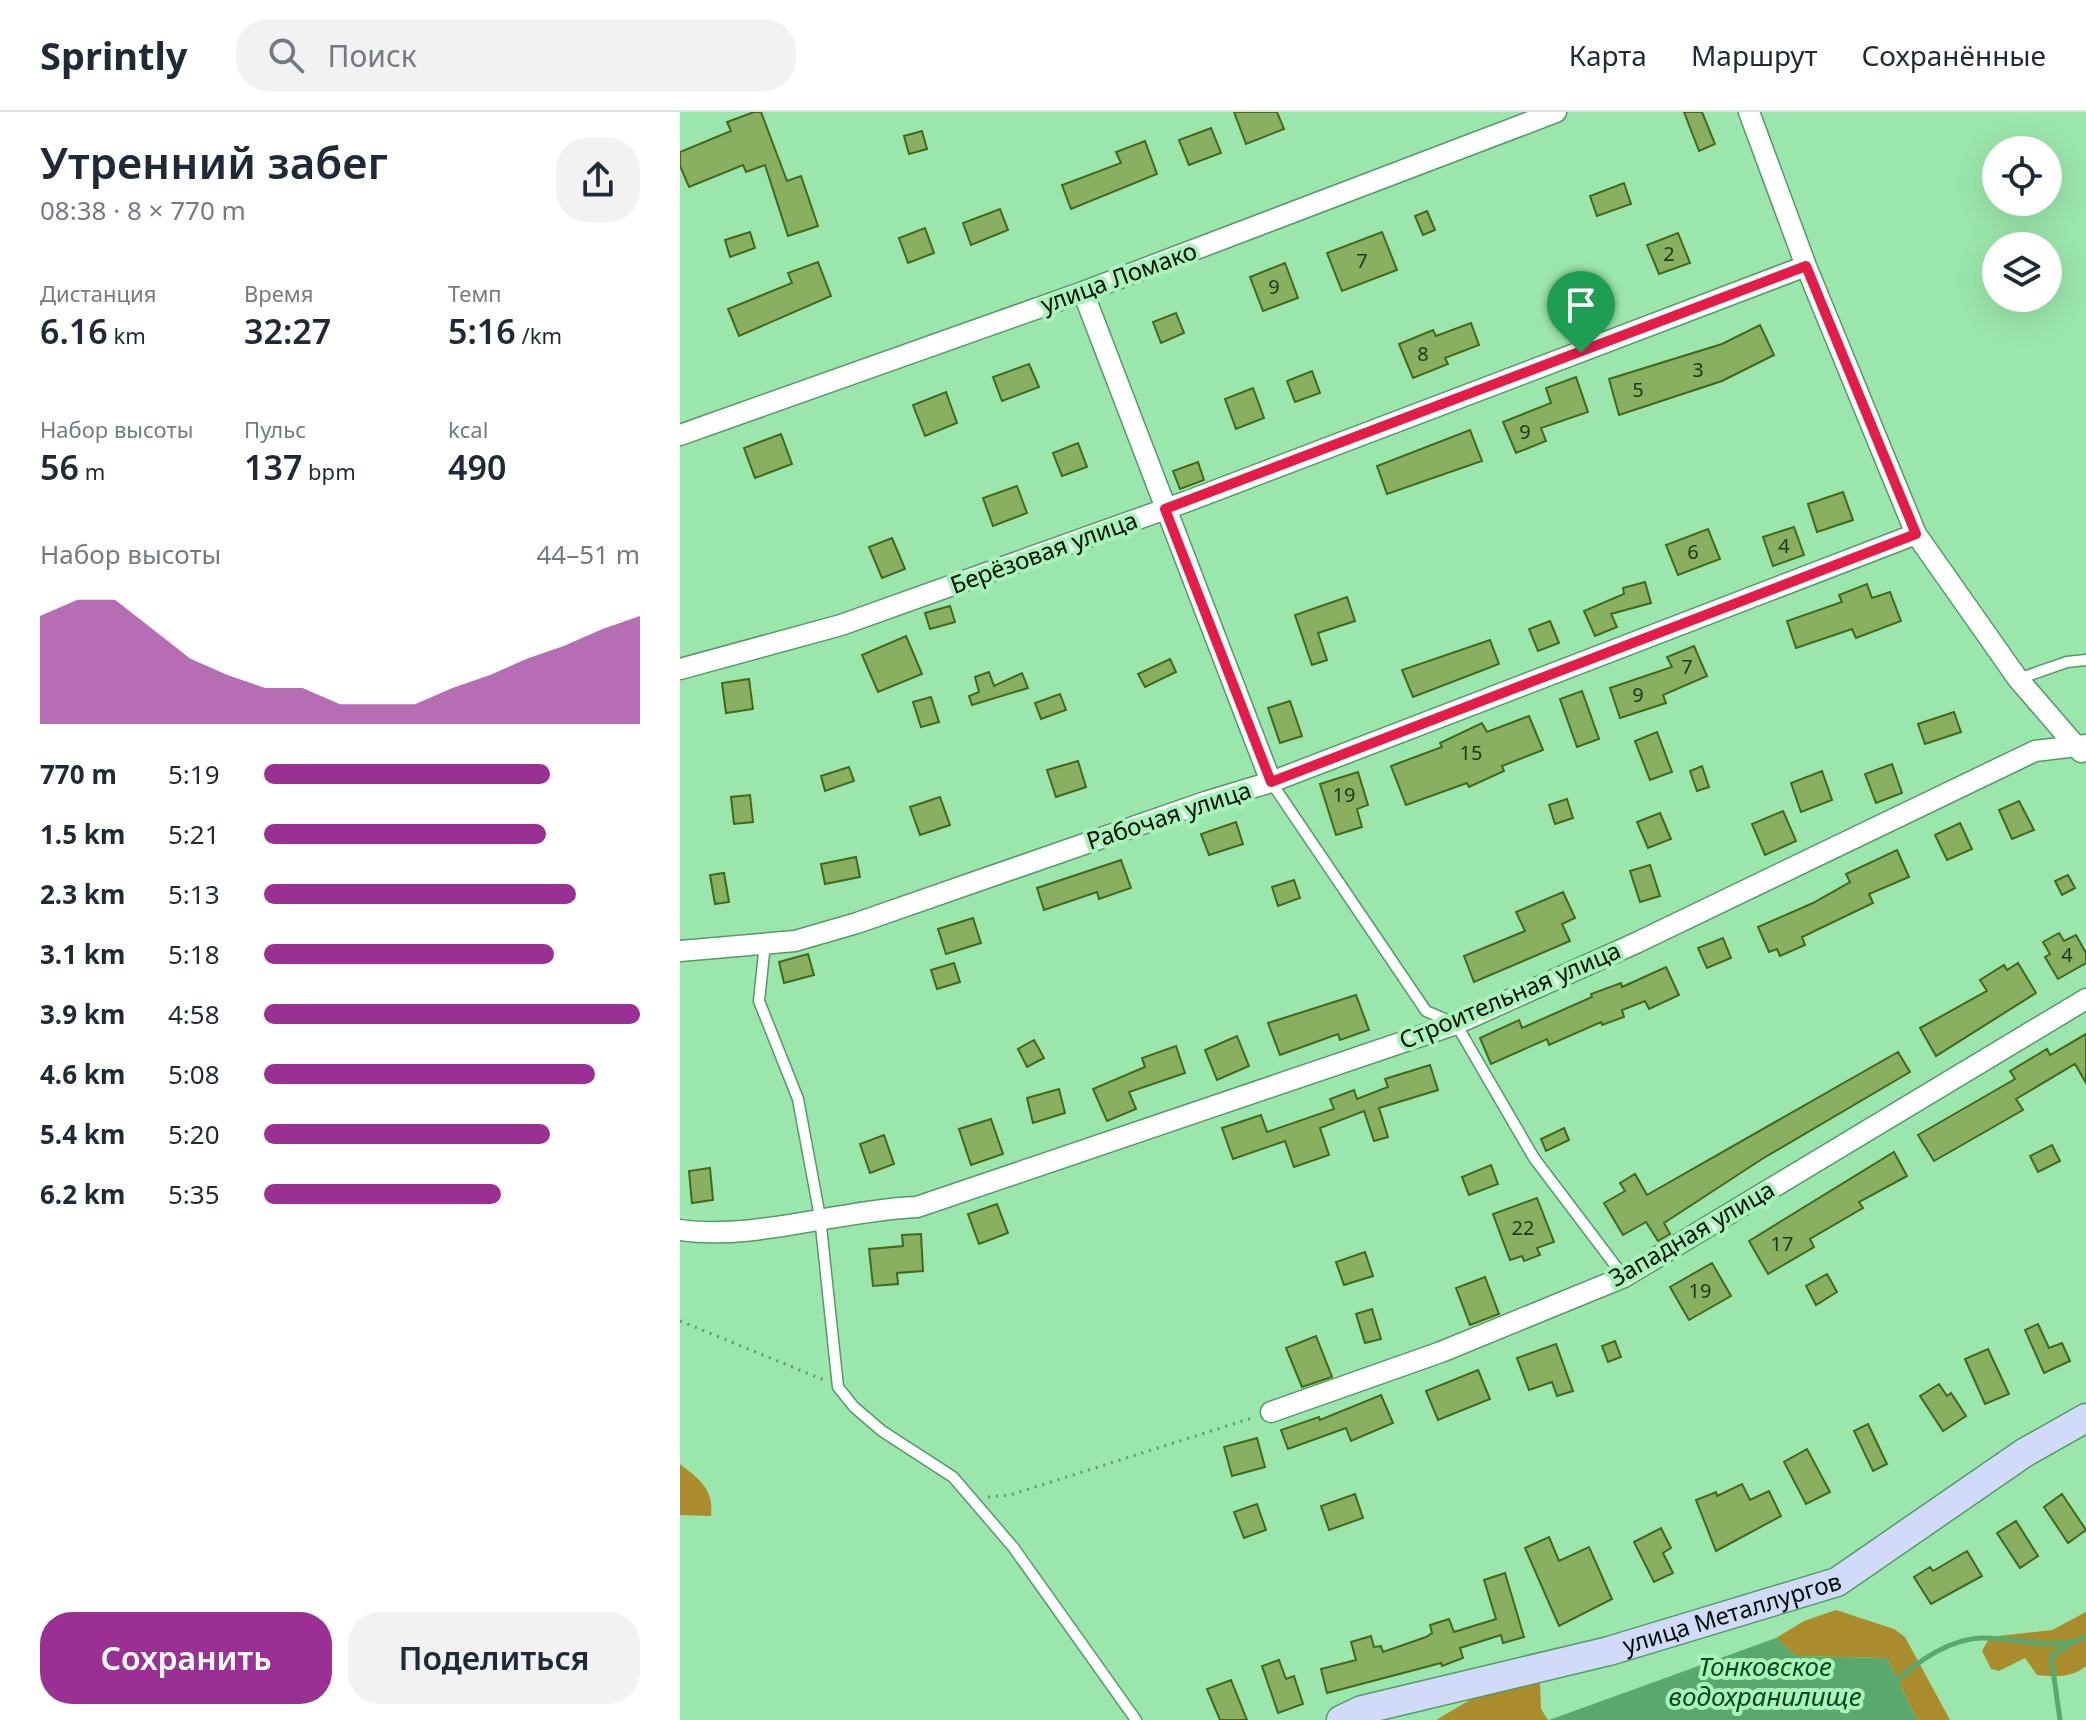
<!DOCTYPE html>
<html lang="ru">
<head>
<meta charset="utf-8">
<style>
  :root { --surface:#fff; --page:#f2f2f3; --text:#1f2937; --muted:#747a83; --line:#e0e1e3; --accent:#9a3093 }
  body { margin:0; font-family:"Noto Sans",sans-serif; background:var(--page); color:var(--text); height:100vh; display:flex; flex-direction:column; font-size:30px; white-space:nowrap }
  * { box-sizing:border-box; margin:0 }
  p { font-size:26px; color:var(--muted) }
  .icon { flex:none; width:44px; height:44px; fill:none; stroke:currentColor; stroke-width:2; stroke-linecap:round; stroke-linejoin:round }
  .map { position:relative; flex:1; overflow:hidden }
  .drawer { display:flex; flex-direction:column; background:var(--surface); width:680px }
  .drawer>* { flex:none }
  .fabs { position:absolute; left:1302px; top:24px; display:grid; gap:16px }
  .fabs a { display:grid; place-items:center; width:80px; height:80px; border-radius:50%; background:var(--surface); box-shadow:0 8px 32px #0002; font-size:40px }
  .pin { position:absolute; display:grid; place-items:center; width:68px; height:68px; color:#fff; margin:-82px -34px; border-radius:50% 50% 50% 0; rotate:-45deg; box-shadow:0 0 8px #0007 }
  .pin .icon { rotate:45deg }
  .round { display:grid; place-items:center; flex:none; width:84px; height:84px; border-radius:32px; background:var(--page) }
  .summary { display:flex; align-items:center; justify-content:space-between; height:136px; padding:0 40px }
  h1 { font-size:44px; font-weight:600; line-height:60px }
  .figures { display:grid; grid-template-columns:repeat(3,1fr); gap:12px; height:136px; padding:8px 40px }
  .figures div { display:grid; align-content:center }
  .figures b { font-size:34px; font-weight:600 }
  .figures small { font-size:22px; font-weight:400 }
  .figures p { font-size:22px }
  .chart { height:224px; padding:16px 40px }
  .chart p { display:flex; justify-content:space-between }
  .chart svg { width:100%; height:144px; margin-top:8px; fill:var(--accent); opacity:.7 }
  .button { display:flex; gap:16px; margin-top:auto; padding:16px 40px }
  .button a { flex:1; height:92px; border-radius:32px; background:var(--accent); color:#fff; font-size:32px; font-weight:600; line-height:92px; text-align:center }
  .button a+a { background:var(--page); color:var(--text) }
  ul { padding:0 40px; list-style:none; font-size:26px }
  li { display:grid; grid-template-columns:128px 96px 1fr; align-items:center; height:60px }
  li i { height:20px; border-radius:10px; background:var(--accent) }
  header { display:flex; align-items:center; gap:48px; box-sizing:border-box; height:112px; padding:0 40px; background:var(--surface); border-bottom:2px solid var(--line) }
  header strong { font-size:38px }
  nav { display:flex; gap:44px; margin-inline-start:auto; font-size:28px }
  .search { width:560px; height:72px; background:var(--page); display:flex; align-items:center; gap:20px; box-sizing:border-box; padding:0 28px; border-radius:32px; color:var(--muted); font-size:30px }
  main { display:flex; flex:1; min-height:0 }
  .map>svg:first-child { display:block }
  .forest { fill:#aa8c2c }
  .water { fill:#59a86e }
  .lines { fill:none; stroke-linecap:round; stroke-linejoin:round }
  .stream { stroke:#59a86e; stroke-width:5 }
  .building { fill:#88b060; stroke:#45671c; stroke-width:2 }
  .lane-casing { stroke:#529b65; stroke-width:13 }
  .street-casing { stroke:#529b65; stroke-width:23 }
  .secondary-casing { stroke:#529b65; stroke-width:31 }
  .path { stroke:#61966d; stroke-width:3; stroke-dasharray:2 6; stroke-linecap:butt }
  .lane { stroke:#fff; stroke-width:10 }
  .street { stroke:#fff; stroke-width:20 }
  .secondary { stroke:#d2dafa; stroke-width:28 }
  .route-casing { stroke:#fff; stroke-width:16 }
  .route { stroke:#e11d48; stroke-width:10 }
  .labels { text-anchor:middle; stroke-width:8; stroke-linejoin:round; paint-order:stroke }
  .number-label { font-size:20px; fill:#22381a }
  .street-label { font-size:24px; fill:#001003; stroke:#a8f3b9 }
  .water-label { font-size:26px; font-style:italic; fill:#084620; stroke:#a8f3b9 }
</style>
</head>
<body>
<header>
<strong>Sprintly</strong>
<div class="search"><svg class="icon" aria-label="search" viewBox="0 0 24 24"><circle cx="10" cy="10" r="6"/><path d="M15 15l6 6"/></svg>Поиск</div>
<nav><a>Карта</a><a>Маршрут</a><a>Сохранённые</a></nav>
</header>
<main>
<section class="drawer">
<div class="summary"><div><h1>Утренний забег</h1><p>08:38 · 8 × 770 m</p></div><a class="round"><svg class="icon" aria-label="share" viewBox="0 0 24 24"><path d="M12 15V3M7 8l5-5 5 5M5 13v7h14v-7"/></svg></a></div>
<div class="figures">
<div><p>Дистанция</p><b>6.16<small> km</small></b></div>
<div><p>Время</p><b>32:27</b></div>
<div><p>Темп</p><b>5:16<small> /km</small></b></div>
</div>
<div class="figures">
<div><p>Набор высоты</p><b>56<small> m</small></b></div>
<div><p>Пульс</p><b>137<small> bpm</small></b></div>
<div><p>kcal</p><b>490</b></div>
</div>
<div class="chart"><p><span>Набор высоты</span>44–51 m</p>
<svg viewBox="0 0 160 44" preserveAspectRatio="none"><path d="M0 44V11L10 6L20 6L30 15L40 24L50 29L60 33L70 33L80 38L90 38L100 38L110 33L120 29L130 24L140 20L150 15L160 11V44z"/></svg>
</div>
<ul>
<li><b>770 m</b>5:19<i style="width:76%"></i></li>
<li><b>1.5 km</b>5:21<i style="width:75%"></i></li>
<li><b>2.3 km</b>5:13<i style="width:83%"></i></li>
<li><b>3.1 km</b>5:18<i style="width:77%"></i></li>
<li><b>3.9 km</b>4:58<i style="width:100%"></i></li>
<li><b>4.6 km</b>5:08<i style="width:88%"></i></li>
<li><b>5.4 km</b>5:20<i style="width:76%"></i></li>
<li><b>6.2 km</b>5:35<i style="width:63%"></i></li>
</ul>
<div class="button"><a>Сохранить</a><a>Поделиться</a></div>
</section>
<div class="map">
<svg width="1406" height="1608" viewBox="0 0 1406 1608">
  <rect width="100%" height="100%" fill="#9be6ac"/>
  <path class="forest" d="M0 1352C20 1368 34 1377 31 1404L0 1403Z
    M1156 1498 1214 1517 1225 1525 1270 1608H1237L1207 1546 1116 1544 1096 1526 1124 1509Z
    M1406 1500V1554C1392 1566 1375 1565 1357 1563L1345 1546 1319 1559 1311 1557 1302 1539 1310 1525 1372 1518Z
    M851 1566 860 1572 861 1597 868 1608H756L793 1586Z"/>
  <path class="water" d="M1096 1526 1116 1544 1207 1546 1237 1608H869Z"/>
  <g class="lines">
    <path class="stream" d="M1218 1568C1239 1548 1271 1527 1301 1526 1336 1525 1373 1540 1406 1525
      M1380 1608 1371 1544 1389 1533"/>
  </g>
  <path class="building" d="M74 0H81L107 69 121 64 138 114 108 124 85 53 66 60 63 53 9 75 0 54V40L51 19 47 10Z
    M554 0H597L604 17 566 32Z
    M1004 0H1022L1035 32 1019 39Z
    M531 16 541 41 509 53 499 28Z
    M242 19 247 37 229 42 224 24Z
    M465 29 477 62 391 97 382 73 441 51 436 40Z
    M944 71 951 92 917 104 910 84Z
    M320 97 328 118 291 133 283 111Z
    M747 99 755 118 743 123 735 104Z
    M245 116 254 141 228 151 219 126Z
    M70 120 75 136 50 145 45 128Z
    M702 120 717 158 662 179 647 141Z
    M998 121 1010 151 979 162 967 133Z
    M138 150 151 184 59 224 48 197 112 171 108 161Z
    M605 151 618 186 583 199 570 165Z
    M908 165 916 186 879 200 871 179Z
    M496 201 504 221 481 231 473 210Z
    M791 211 799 233 765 246 768 252 733 266 719 232 753 218 756 224Z
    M1080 213 1094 243 1042 269 939 303 929 267 1042 232Z
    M349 252 359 275 322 289 313 265Z
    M632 259 640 281 615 290 607 269Z
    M896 265 908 300 861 316 866 329 836 341 823 310 871 291 866 276Z
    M573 276 584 306 556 317 545 287Z
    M266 280 277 311 245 324 233 293Z
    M790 318 802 349 707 382 697 354Z
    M101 322 112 352 75 366 64 336Z
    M398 331 407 355 382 364 373 341Z
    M518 350 524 368 500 377 493 359Z
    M337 374 347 401 313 414 303 386Z
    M1163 380 1173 408 1137 420 1128 392Z
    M1114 415 1124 443 1093 454 1083 425Z
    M1028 417 1040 447 998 463 986 433Z
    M212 426 225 457 202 466 189 435Z
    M965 470 971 491 931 502 937 515 915 524 904 499 944 482 943 476Z
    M1187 472 1192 486 1210 480 1221 509 1176 526 1172 517 1116 536 1107 509 1162 490 1159 483Z
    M667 485 675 509 638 521 647 548 632 553 615 503Z
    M270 494 275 510 250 517 245 501Z
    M870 509 879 531 858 539 849 517Z
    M226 524 242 562 198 580 182 543Z
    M810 528 819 552 733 585 722 558Z
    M1014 534 1027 564 983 583 986 591 940 606 930 576 992 555 987 545Z
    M490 547 496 560 465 575 458 562Z
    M309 560 314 574 342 561 348 576 292 593 289 584 299 580 295 565Z
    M69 567 73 597 46 601 42 571Z
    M902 579 919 627 897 635 880 587Z
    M380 582 386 598 361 607 355 591Z
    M251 585 259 610 241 615 233 590Z
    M610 589 622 624 600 631 588 596Z
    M1274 600 1281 620 1245 632 1238 612Z
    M849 604 863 638 822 654 824 659 789 675 787 671 726 693 711 654 762 635 760 631 802 611 807 620Z
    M977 620 992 660 970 668 955 629Z
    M398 649 406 675 376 685 367 658Z
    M1212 652 1222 681 1196 691 1185 662Z
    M1022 654 1029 675 1017 679 1010 659Z
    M169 655 174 669 145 679 141 664Z
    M1142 659 1152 688 1121 700 1111 671Z
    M678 660 688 693 677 697 682 715 656 723 640 672Z
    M70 683 73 710 54 712 51 685Z
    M260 685 270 713 240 723 230 695Z
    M887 687 893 706 875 712 869 693Z
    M1339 689 1354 718 1332 727 1319 698Z
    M1103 699 1116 729 1085 743 1072 712Z
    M980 701 991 727 968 736 957 710Z
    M556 710 563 732 529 743 521 722Z
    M1280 711 1292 737 1267 748 1255 723Z
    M1217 738 1229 765 1189 782 1193 791 1122 825 1125 833 1100 844 1097 837 1089 840 1078 815 1133 791 1170 770 1166 762Z
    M176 745 180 765 145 772 141 752Z
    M441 748 451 776 419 787 417 780 364 798 357 776Z
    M970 753 980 784 960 790 950 759Z
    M44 761 49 790 35 792 30 763Z
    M1388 763 1395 776 1382 783 1375 769Z
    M614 768 620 786 598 794 592 775Z
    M883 780 895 806 882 812 890 829 794 870 784 844 845 819 836 800Z
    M293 806 301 831 266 842 258 817Z
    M1379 821 1384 829 1396 823 1406 841V851L1378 867 1365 845 1370 842 1363 830Z
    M1043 826 1051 846 1027 856 1018 836Z
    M128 842 134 863 104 871 99 850Z
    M274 851 280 870 257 877 251 858Z
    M1338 851 1356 881 1256 944 1240 916 1307 879 1300 868 1324 853 1327 858Z
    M986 855 999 883 969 897 965 889 942 898 944 905 922 913 921 910 869 933 867 927 811 952 800 926 839 908 842 916 912 885 911 882 941 871 942 875Z
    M676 883 689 918 660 928 658 922 600 943 588 911Z
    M1406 922V971L1395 952 1336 987 1343 998 1254 1049 1238 1023 1335 967 1330 959 1367 937 1370 943Z
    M557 924 569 954 537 968 525 938Z
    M354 928 364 946 347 955 338 937Z
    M496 934 505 961 449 980 456 997 427 1009 413 977 465 955 462 946Z
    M1218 940 1230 960 1082 1047 984 1111 990 1122 978 1129 966 1110 943 1123 924 1091 945 1079 940 1071 955 1062 967 1083Z
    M750 953 758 978 699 996 708 1025 694 1029 684 999 640 1016 649 1043 614 1055 605 1029 553 1047 542 1016 581 1003 587 1020 654 997 650 987 674 978 677 987 708 975 705 967Z
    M379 977 385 1001 353 1011 347 986Z
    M311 1007 323 1042 291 1053 279 1017Z
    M884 1016 889 1028 866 1039 861 1027Z
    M204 1023 214 1052 190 1061 180 1032Z
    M1372 1033 1380 1049 1358 1060 1350 1044Z
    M1214 1040 1227 1064 1179 1090 1183 1096 1130 1127 1134 1135 1088 1162 1069 1129Z
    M811 1053 818 1072 789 1083 782 1065Z
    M30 1056 33 1088 12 1091 9 1059Z
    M857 1086 874 1130 857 1136 860 1143 844 1149 842 1144 830 1148 813 1102Z
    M317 1092 328 1121 299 1132 288 1102Z
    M241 1122 243 1159 217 1161 218 1172 193 1174 189 1137 223 1134 222 1123Z
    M685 1140 693 1164 664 1173 656 1150Z
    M1032 1151 1051 1184 1009 1208 990 1175Z
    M1147 1162 1157 1180 1136 1193 1126 1174Z
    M805 1165 819 1202 790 1213 776 1176Z
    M692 1197 701 1227 685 1231 676 1202Z
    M1358 1212 1369 1236 1382 1231 1390 1249 1364 1261 1345 1218Z
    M636 1224 652 1265 622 1275 606 1236Z
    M935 1229 941 1245 928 1250 922 1234Z
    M876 1232 893 1279 877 1284 872 1270 849 1278 837 1246Z
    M1308 1237 1329 1282 1305 1292 1285 1247Z
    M798 1258 810 1287 758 1308 746 1279Z
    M1259 1272 1267 1284 1271 1281 1286 1304 1263 1319 1240 1284Z
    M701 1283 713 1311 671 1329 666 1316 608 1337 601 1318 639 1305 640 1308Z
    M1188 1312 1207 1352 1193 1359 1174 1319Z
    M577 1326 585 1355 552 1364 544 1335Z
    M1127 1337 1150 1380 1126 1392 1104 1350Z
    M1062 1372 1070 1388 1089 1379 1101 1404 1036 1439 1016 1388 1036 1380 1037 1384Z
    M675 1382 683 1406 649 1418 641 1394Z
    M1382 1382 1406 1418 1388 1431 1364 1395Z
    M577 1392 586 1418 564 1426 554 1400Z
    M1336 1409 1358 1444 1340 1456 1317 1421Z
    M981 1416 991 1436 983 1441 993 1461 974 1470 954 1430Z
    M869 1425 879 1449 909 1435 932 1487 879 1514 845 1436Z
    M1287 1439 1302 1464 1251 1492 1234 1465 1250 1455 1253 1459Z
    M825 1461 844 1525 823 1531 821 1523 780 1536 783 1546 762 1554 761 1551 647 1581 641 1557 676 1548 671 1530 691 1524 694 1535 701 1534 703 1540 746 1525 752 1521 750 1513 769 1507 774 1520 816 1507 804 1468Z
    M599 1548 606 1567 614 1564 623 1592 598 1601 582 1554Z
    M551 1568 567 1608H540L527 1577Z"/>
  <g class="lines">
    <defs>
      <path id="lane" d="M1338 567 1387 550 1406 548
        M591 670 746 899 776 912 854 1046 944 1165
        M85 831 79 889 118 987 140 1105 158 1275 174 1295 202 1319 273 1365 333 1435 456 1608"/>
      <path id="street" d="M1069 0 1126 154 1236 422 1338 567 1401 640
        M403 180 591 670
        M0 323 403 180 876 0
        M0 557 161 513 508 389 1126 154
        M0 839 115 829 177 811 525 690 591 670 1236 422
        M0 1118C73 1129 160 1098 237 1095L776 912 956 831 1355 639 1406 633
        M591 1300 761 1240 944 1165 1406 887"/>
      <g id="secondary">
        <path id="s1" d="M661 1608 682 1598 929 1539 1157 1470 1344 1341 1406 1306"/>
      </g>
    </defs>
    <use href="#lane" class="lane-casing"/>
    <use href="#street" class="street-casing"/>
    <use href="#secondary" class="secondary-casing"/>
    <path class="path" d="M0 1209 144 1268
      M308 1385 330 1383 572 1306"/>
    <use href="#lane" class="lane"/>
    <use href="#street" class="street"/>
    <use href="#secondary" class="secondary"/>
  </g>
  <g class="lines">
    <defs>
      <path id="route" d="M1126 154 1236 422 591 670 485 397Z"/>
    </defs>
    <use href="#route" class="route-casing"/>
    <use href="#route" class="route"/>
  </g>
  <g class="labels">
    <g class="number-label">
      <text x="989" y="149">2</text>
      <text x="682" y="156">7</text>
      <text x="594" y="182">9</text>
      <text x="743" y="249">8</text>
      <text x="1018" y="265">3</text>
      <text x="958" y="285">5</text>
      <text x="845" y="327">9</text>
      <text x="1104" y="441">4</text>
      <text x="1013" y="447">6</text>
      <text x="1007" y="562">7</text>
      <text x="958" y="590">9</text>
      <text x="791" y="648">15</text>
      <text x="664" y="690">19</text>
      <text x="1387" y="850">4</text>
      <text x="843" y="1123">22</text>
      <text x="1102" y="1139">17</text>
      <text x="1020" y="1186">19</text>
    </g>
    <g class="street-label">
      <text transform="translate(439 166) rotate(-20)" y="8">улица Ломако</text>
      <text transform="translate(364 441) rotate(-20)" y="8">Берёзовая улица</text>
      <text transform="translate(489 704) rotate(-18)" y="8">Рабочая улица</text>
      <text transform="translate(830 884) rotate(-23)" y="8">Строительная улица</text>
      <text transform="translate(1012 1122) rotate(-30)" y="8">Западная улица</text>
      <text dy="8" stroke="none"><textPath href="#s1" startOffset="406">улица Металлургов</textPath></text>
    </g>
    <g class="water-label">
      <text x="1085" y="1564">Тонковское<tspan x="1085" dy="30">водохранилище</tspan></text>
    </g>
  </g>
</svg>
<div class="fabs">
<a><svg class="icon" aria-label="locate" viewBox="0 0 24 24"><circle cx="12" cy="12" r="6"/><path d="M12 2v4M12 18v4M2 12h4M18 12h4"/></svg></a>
<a><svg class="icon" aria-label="layers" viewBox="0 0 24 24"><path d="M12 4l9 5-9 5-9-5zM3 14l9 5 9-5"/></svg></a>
</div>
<div class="pin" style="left:901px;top:241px;background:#1e9e55"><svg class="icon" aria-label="arrive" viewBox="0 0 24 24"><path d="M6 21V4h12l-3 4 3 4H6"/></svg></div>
</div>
</main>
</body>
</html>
